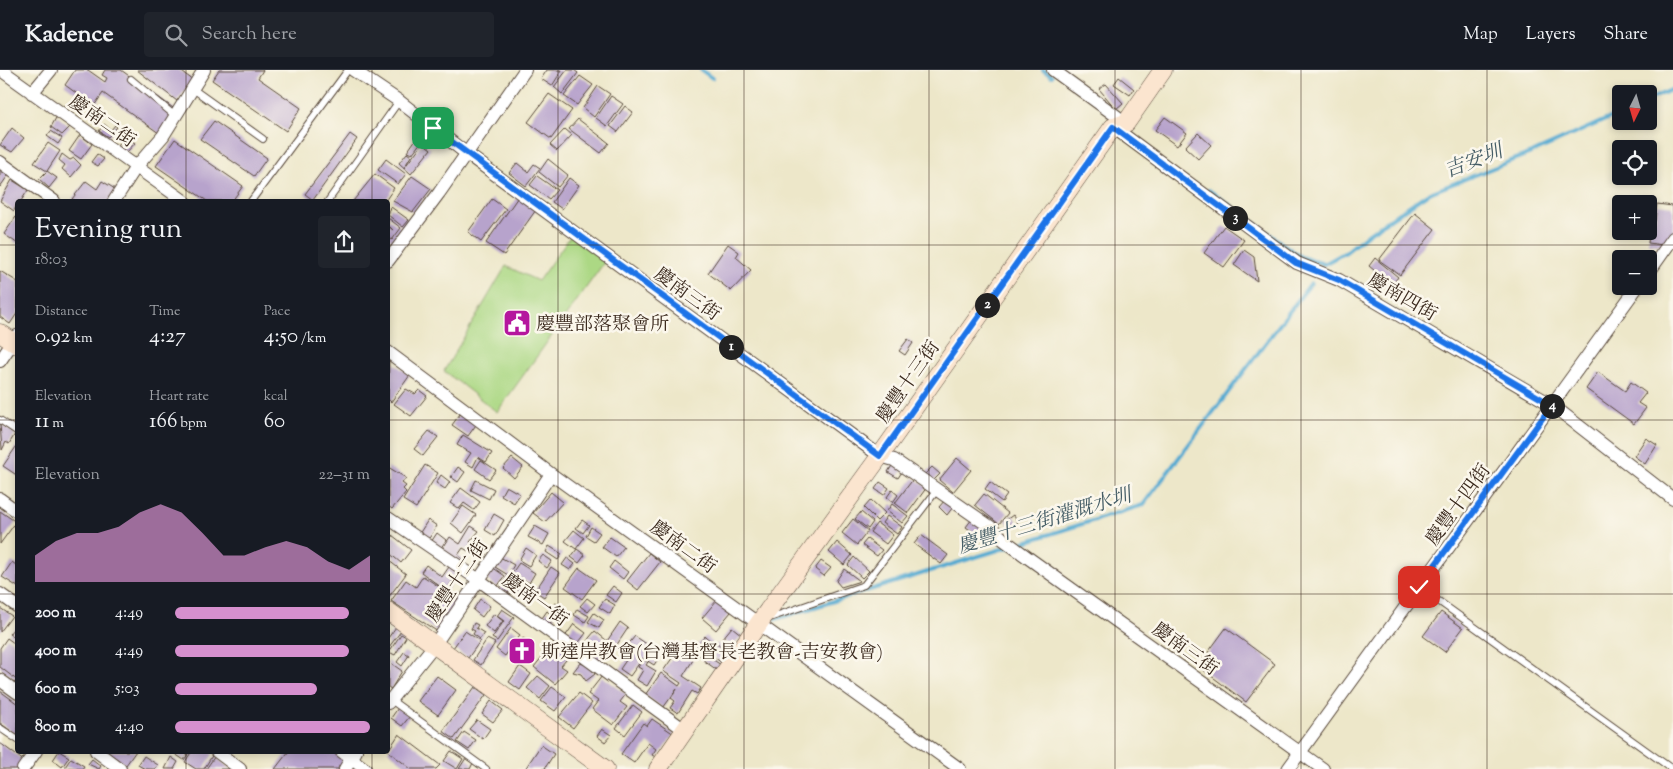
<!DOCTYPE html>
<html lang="en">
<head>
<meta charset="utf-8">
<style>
  :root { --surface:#171b24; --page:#20242c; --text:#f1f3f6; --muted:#9ea1a6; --line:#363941; --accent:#d690ce }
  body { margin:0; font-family:"Sorts Mill Goudy","Noto Serif TC",serif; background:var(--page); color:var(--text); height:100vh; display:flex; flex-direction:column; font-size:19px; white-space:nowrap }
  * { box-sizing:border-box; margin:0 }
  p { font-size:16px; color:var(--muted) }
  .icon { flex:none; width:28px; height:28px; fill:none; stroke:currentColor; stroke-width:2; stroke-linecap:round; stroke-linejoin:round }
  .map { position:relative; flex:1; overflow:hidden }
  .sheet { position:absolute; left:15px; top:129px; width:375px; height:555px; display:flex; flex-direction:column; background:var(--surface); border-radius:5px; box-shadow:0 2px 8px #0003 }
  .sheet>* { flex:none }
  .needle { width:32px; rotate:185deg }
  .buttons { position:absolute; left:1612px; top:15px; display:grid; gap:10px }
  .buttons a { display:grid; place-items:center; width:45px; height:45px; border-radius:5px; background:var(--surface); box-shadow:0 2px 8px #0003; font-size:25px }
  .pin { position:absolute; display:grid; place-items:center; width:42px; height:42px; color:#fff; margin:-21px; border-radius:10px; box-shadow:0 2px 8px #0006 }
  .km { position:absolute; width:25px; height:25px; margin:-12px; border-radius:50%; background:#222; color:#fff; font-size:14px; line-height:25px; text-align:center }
  .round { display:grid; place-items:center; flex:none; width:52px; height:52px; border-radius:5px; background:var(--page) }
  .summary { display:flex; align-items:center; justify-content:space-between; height:85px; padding:0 20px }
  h1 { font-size:28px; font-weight:600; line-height:38px }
  .metrics { display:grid; grid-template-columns:repeat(3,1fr); gap:8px; height:85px; padding:5px 20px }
  .metrics div { display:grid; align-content:center }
  .metrics b { font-size:21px; font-weight:600 }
  .metrics small { font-size:14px; font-weight:400 }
  .metrics p { font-size:14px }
  .chart { height:140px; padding:10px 20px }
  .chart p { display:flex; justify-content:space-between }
  .chart svg { width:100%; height:90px; margin-top:5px; fill:var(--accent); opacity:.7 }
  ul { padding:0 20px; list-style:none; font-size:16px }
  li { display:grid; grid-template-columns:80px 60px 1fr; align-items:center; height:38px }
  li i { height:12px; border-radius:6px; background:var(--accent) }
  header { display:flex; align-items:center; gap:30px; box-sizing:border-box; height:70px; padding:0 25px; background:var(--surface); border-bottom:1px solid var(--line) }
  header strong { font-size:24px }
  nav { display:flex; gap:28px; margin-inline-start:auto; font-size:18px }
  .search { width:350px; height:45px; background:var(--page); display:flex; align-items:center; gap:12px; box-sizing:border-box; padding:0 18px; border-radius:5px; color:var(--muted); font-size:19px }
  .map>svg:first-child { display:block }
  .green { fill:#acd884; stroke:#748151 }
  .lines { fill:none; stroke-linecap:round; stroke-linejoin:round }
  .stream { stroke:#54aad1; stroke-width:4 }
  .building { fill:#b7a3cc }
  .lane-casing { stroke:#564638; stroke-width:8 }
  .street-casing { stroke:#564638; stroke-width:14 }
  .secondary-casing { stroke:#564638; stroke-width:19 }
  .lane { stroke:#fff; stroke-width:6 }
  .street { stroke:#fff; stroke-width:12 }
  .secondary { stroke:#fbe5cf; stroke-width:18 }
  .route-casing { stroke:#fff; stroke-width:10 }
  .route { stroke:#1a73e8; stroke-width:6 }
  .grid { fill:none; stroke:#3b2a1e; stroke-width:1; stroke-opacity:0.55 }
  .labels { text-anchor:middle; stroke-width:5; stroke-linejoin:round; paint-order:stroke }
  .street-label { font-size:19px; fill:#3b2a1e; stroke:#fbf7ec }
  .poi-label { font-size:19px; fill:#3b2a1e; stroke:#fbf7ec; text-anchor:start }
  .water-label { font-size:20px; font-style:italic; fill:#455d66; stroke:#fbf7ec }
</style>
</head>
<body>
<header>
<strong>Kadence</strong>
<div class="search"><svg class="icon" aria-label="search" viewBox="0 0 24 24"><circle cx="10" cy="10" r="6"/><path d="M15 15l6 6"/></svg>Search here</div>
<nav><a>Map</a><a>Layers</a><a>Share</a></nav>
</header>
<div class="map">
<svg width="1673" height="699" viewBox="0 0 1673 699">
  <rect width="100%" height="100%" fill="#fbf7ec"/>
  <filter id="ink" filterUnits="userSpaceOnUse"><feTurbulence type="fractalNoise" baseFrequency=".02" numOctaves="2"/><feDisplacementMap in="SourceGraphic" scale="10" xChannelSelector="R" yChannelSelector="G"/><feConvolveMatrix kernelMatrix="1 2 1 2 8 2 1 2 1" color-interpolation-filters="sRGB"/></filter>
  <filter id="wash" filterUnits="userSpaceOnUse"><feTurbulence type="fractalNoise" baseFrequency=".0096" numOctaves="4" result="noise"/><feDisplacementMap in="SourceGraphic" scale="20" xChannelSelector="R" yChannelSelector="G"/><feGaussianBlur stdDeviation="1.12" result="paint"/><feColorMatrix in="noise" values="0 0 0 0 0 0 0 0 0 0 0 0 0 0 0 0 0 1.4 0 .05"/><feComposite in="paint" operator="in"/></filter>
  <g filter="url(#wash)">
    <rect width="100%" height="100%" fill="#ede7c9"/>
    <path class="green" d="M571 165 606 190 497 342 444 301 506 196 538 211Z"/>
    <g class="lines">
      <path class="stream" d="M701 0 712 8
        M1043 0 1052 6
        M1649 30 1673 19
        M1209 120 1301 187 1324 194 1346 182 1369 163 1427 124 1536 81 1621 43
        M1015 475 1143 435 1311 213
        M776 549 1008 477"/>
    </g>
    <g id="blocks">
      <path class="building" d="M75 0H88L105 12 107 8 102 5 105 0H121L180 43 163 66 103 23 94 36 65 15Z
        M137 0H179L193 10 177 31Z
        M219 0H263L258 8 301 38 286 61 212 10Z
        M547 0H562L552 16 541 9Z
        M567 0H574L578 3 562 24 554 17Z
        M580 6 593 15 577 35 564 26Z
        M1119 7 1134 19 1130 25 1114 14Z
        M1106 14 1123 33 1116 39 1099 19Z
        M598 16 610 24 594 47 583 38Z
        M549 24 572 40 551 69 528 52Z
        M611 26 623 34 607 56 596 48Z
        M625 36 633 42 618 62 610 56Z
        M57 46 70 57 62 65 51 57Z
        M1165 47 1187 63 1177 76 1155 60Z
        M578 49 609 73 601 83 569 59Z
        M214 51 267 88 254 106 200 69Z
        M104 54 111 60 115 55 117 57 108 67 99 61Z
        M12 58 24 68 12 82 0 75Z
        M565 59 572 65 557 81 550 75Z
        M51 61 62 68 58 74 47 66Z
        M1198 63 1211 75 1198 89 1185 77Z
        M350 64 357 69 313 130 305 124Z
        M80 65 92 74 81 89 69 81Z
        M123 69 129 74 132 71 135 73 127 82 118 76Z
        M175 69 243 116 232 131H207L156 96Z
        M416 69 421 72 412 84 407 82Z
        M48 73 60 81 47 101 34 93Z
        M423 73 431 79 411 104 399 93 407 83 411 86 404 98Z
        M62 84 70 90 74 88 81 95 71 107 62 99 65 95 59 90Z
        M97 84 104 89 98 96 91 92Z
        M386 89 406 104 398 114 378 100Z
        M548 89 568 105 558 117 539 102Z
        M517 93 528 102 534 94 540 98 526 116 509 103Z
        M0 96 9 104 0 117Z
        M47 101 57 108 49 118 39 109Z
        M375 104 394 118 385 131H353Z
        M412 106 431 119 413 142 393 131Z
        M537 106 557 120 549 129 530 115Z
        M569 108 579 115 562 139 552 132Z
        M12 110 28 120 21 131H18L14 141 0 131Z
        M86 111 97 119 102 111 120 122 113 131H75L72 129Z
        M520 124 538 137 504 185 486 173Z
        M492 129 506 139 481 172 468 162Z
        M1657 134 1673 136V163L1664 175 1648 173 1651 150 1655 151Z
        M391 137 409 150 403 157 388 145Z
        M1415 143 1435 159 1400 205 1379 190Z
        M18 144V174L4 164Z
        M388 148 401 158 392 170 388 167V156L393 160 388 155Z
        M1224 156 1244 170 1224 197 1204 183Z
        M728 174 739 182 736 187 751 200 731 221 708 203Z
        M1244 180 1254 187 1257 211 1234 195Z
        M1375 188 1398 207 1392 215 1369 196Z
        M0 201 18 212V242L10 254 0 247Z
        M908 269 913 273 905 285 899 281Z
        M389 290 410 305 391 332 388 329Z
        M1598 302 1625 321 1631 312 1646 323 1638 333 1646 338 1634 354 1586 319Z
        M406 319 415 324 419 320 427 326 411 346 394 334Z
        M460 344 478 352 468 366 452 355Z
        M0 354 15 364 9 374 6 372 2 380Z
        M429 361 438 367 423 386 414 379Z
        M463 365 492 383 486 392 478 387 473 397 465 392 471 383 457 375Z
        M1646 368 1657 375 1645 394 1634 386Z
        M18 374V406L3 396Z
        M512 388 523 397 514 408 503 398Z
        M957 388 971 400 953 422 939 410Z
        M481 390 496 400 489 409 475 399Z
        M893 394 905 397 898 408 888 402Z
        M425 395 438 403 416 438 403 430Z
        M388 397 406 408 402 413 406 416 403 419 406 422 392 439 388 436Z
        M458 397 465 402 458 412 451 407Z
        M932 397 940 404 932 412 924 405Z
        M441 405 450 412 445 419 436 413Z
        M914 408 927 417 908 443 895 433Z
        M476 410 494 419 489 429 471 420Z
        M880 412 889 418 884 425 875 419Z
        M990 412 1007 425 1002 432 985 419Z
        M506 416 520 424 514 433 501 425Z
        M461 418 480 432 474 440 464 433 459 439 450 433Z
        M892 420 898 425 893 432 887 427Z
        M551 422 563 432 545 452 533 443Z
        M984 424 1008 443 999 454 975 435Z
        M871 430 885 443 877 451 864 438Z
        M945 430 953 437 947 445 939 437Z
        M892 434 908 446 902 453 887 441Z
        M463 436 476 445 463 463 451 453Z
        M0 441 16 452 0 474Z
        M861 442 873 452 868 459 855 449Z
        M494 444 504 450 495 466 485 460Z
        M1013 445 1018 452 1011 457 1006 450Z
        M887 446 902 457 897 464 882 453Z
        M853 449 868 461 857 475 842 463Z
        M972 449 990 464 985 471 966 457Z
        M428 450 437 456 428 470 419 464Z
        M582 450 589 455 583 463 576 458Z
        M877 453 893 465 886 474 870 462Z
        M471 456 479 461 470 472 474 475 470 482 463 478 458 485 464 490 461 494 441 481 450 467 460 474Z
        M535 456 549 464 543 475 528 467Z
        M591 457 600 463 594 471 586 466Z
        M574 460 584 468 576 479 565 471Z
        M437 463 446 470 439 481 429 475Z
        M392 465 411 480 401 493 388 482V470Z
        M921 465 948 485 941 494 914 474Z
        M610 467 624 477 616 487 602 477Z
        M867 469 882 480 877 486 862 475Z
        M837 472 852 485 844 495 829 482Z
        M549 476 562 484 558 490 546 482Z
        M526 478 536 485 529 496 519 490Z
        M577 479 585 485 579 493 571 487Z
        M649 483 660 492 638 520 627 511Z
        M543 485 552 491 547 498 538 491Z
        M500 487 514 495 508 505 495 497Z
        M854 487 869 501 862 508 848 495Z
        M567 488 575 494 570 500 562 495Z
        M388 490 406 504 388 528Z
        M614 491 628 502 623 509 609 498Z
        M821 491 831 498 824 506 815 499Z
        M12 492 16 495 18 493V517L2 507Z
        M519 493 535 503 529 513 512 503Z
        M451 494 460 501 446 521 421 502 426 495 442 507Z
        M492 497 505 506 497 517 484 508Z
        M551 497 560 503 544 527 535 521Z
        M579 498 596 510 582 529 565 517Z
        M844 499 860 511 841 517 836 511Z
        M509 504 517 510 507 525 499 520Z
        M423 506 459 530 438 562 391 531 406 510 416 517Z
        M522 511 527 515 521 524 516 519Z
        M613 516 622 523 616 532 606 525Z
        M587 528 595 534 588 542 580 536Z
        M480 529 490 536 482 547 473 540Z
        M605 529 615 535 610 544 599 537Z
        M717 530 731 542 716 560 702 548Z
        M555 533 565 538 561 545 551 540Z
        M0 538 12 546 0 562Z
        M502 539 514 547 497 571 492 568 504 551 497 546Z
        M577 539 589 546 585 552 574 545Z
        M547 541 555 547 548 557 540 551Z
        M1441 542 1463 558 1445 582 1423 566Z
        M594 543 604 550 599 558 588 552Z
        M494 544 503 551 494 563 485 556Z
        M620 552 628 558 614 579 605 574Z
        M18 553V570L9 564Z
        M474 553 478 555 476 558 484 563 480 569 473 564 475 561 471 559Z
        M574 554 586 563 576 576 564 568Z
        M396 557 401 561 389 577 388 568Z
        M732 557 742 565 732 577 722 569Z
        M511 558 520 565 505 586 496 579Z
        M1226 558 1275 594 1246 632 1198 596Z
        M465 561 480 571 468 588 453 578Z
        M595 561 606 570 598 580 606 587 598 596 579 580Z
        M401 564 406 567 395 585 389 582Z
        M635 566 661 584 654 595 643 588 630 606 620 599 633 580 627 576Z
        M705 566 713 573 702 587 693 580Z
        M7 568 18 576V611L0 597V578Z
        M523 568 534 576 522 594 510 585Z
        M487 569 495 573 481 595 473 590Z
        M555 571 571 584 561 596 567 600 555 614 534 597Z
        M717 573 731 584 723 594 709 583Z
        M678 580 693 590 683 606 701 618 697 624 692 621 678 643 670 638 675 631 671 628 677 619 663 638 645 625 661 603 679 616 681 613 663 601Z
        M404 582 409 585 402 596 397 592Z
        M706 585 721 595 717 600 703 590Z
        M643 590 648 592 646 595 656 601 647 616 637 610 643 600 638 597Z
        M388 591 402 601 391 619 388 617Z
        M580 593 589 596 595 604 586 611 581 604 573 602Z
        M520 596 531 604 520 620 509 612Z
        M437 606 456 620 438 645 418 631Z
        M538 606 550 616 540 629 527 618Z
        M602 606 626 624 620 632 627 637 613 655 592 639 598 631 588 624Z
        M475 617 486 625 454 669 443 661Z
        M552 617 566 627 555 641 541 631Z
        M0 621 18 634V666L0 653Z
        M579 623 592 633 573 658 559 647Z
        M491 631 503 640 493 652 482 644Z
        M633 635 642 642 625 665 616 658Z
        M398 638 410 646 402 656 391 648Z
        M652 649 674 664 657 688 652 685 656 679 648 673 634 693 621 684 643 653 647 656Z
        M477 650 490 659 483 669 469 659Z
        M602 659 611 665 605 672 597 666Z
        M464 662 476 670 469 680 457 672Z
        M399 664 440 695 436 699H411L388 681Z
        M0 673 24 691 18 699H0Z
        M541 675 554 684 545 698 547 699H525Z
        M59 681 69 687 62 697 53 690Z
        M106 681H136L126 695Z
        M176 681H190L184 690 175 684Z
        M192 681H208L213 684 204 699H196L185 692Z
        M289 681H333L346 691 340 699H275Z
        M451 681 463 689 457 699 444 691Z
        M144 686 158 695 155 699H145L138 695Z
        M215 686 230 699H206Z
        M171 687 178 692 174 699H165Z
        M71 688 84 696 82 699 65 697Z
        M466 688 473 693 470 699H459Z
        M92 689 101 696 99 699 88 694Z"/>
    </g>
  </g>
  <g filter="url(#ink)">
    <use href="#blocks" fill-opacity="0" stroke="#564638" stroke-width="1"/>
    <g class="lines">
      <defs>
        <path id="lane" d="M131 9 174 45
          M193 19 263 69
          M251 131 348 0
          M328 131 399 31
          M0 350 18 362
          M1419 517 1672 699
          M767 549 864 515 937 420
          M391 630 486 699
          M0 658 18 670"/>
        <path id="street" d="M1 0 184 131
          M353 0 399 31 467 84 880 386 894 390 992 458 1004 470 1027 487 1323 699
          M1053 0 1126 53
          M32 23 51 0
          M1113 57 1297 193 1339 210 1552 335 1673 429
          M0 92 54 131
          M114 131 136 97 163 66 204 0
          M388 191 439 123 525 0
          M1649 202 1673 168
          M388 282 551 404 960 699
          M0 291 17 266
          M0 429 18 442
          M388 448 479 510 686 661
          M0 524 18 537
          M0 610 18 623
          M388 633 435 574 551 404
          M96 681 120 699
          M216 681 240 699
          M341 681 365 699
          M23 699 36 681
          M345 699 356 681
          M1288 699 1638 216"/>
        <path id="secondary" d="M0 263 18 275
          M388 541 605 699
          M658 699 759 553 880 386 1113 57 1126 53 1163 0"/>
      </defs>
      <use href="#lane" class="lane-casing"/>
      <use href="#street" class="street-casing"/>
      <use href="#secondary" class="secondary-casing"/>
      <use href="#lane" class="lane"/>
      <use href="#street" class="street"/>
      <use href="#secondary" class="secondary"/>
    </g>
  </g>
  <g class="lines" filter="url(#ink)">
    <defs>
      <path id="route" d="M433 58 880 386 1113 57 1296 193 1339 210 1552 335 1419 517"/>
    </defs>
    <use href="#route" class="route-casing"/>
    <use href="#route" class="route"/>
  </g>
  <path class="grid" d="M186 0V131M372 0V131M558 0V699M744 0V699M929 0V699M1115 0V699M1301 0V699M1487 0V699M0 175H18M388 175H1673M0 350H18M388 350H1673M0 524H18M388 524H1673M186 681V699M372 681V699"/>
  <defs>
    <symbol id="civic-square" viewBox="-11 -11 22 22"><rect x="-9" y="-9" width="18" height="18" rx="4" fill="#b5179e" stroke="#fbf7ec"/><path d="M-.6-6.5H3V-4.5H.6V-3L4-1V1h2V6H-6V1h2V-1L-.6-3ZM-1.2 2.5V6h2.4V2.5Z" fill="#fff"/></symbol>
    <symbol id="church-square" viewBox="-11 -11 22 22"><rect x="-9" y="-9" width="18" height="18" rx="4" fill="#b5179e" stroke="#fbf7ec"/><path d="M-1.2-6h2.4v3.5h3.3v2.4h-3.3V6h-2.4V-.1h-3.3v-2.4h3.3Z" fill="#fff"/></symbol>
  </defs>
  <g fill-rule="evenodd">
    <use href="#civic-square" x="501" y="237" width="32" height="32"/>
    <use href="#church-square" x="506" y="565" width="32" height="32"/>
  </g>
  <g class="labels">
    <g class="street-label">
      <text transform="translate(103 50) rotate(35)" y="7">慶南二街</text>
      <text transform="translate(688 223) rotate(36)" y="7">慶南三街</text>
      <text transform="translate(1403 226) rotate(30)" y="7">慶南四街</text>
      <text transform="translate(907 311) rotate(-55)" y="7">慶豐十三街</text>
      <text transform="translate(1457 434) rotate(-54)" y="7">慶豐十四街</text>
      <text transform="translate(684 476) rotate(36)" y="7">慶南二街</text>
      <text transform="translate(456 510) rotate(-56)" y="7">慶豐十二街</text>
      <text transform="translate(536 529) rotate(36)" y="7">慶南一街</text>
      <text transform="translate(1186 578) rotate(36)" y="7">慶南三街</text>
    </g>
    <g class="poi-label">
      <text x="536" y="260">慶豐部落聚會所</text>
      <text x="541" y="588">斯達岸教會(台灣基督長老教會-吉安教會)</text>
    </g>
    <g class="water-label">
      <text transform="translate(1473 90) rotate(-21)" y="7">吉安圳</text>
      <text transform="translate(1044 450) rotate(-17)" y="7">慶豐十三街灌溉水圳</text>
    </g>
  </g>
</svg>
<div class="buttons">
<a><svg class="needle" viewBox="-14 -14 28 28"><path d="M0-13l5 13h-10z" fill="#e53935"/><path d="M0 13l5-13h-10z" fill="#9ea1a6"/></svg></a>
<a><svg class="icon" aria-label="locate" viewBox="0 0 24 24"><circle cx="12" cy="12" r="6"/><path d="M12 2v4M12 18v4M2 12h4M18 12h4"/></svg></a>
<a>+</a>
<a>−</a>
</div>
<div class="pin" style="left:433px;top:58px;background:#1e9e55"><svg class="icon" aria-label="arrive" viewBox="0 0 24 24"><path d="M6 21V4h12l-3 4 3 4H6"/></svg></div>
<div class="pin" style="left:1419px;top:517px;background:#d93025"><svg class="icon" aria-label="check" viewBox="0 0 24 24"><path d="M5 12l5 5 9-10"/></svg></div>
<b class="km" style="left:731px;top:277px">1</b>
<b class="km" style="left:987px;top:235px">2</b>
<b class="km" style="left:1235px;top:148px">3</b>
<b class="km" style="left:1552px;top:336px">4</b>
<section class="sheet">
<div class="summary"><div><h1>Evening run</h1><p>18:03</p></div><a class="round"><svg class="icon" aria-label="share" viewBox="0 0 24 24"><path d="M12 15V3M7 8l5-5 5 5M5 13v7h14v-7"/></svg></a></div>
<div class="metrics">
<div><p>Distance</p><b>0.92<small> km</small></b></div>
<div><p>Time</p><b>4:27</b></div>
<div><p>Pace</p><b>4:50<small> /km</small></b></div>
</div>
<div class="metrics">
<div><p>Elevation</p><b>11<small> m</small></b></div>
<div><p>Heart rate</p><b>166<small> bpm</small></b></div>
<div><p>kcal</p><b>60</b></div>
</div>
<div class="chart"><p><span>Elevation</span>22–31 m</p>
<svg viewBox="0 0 160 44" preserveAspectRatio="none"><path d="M0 44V31L10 24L20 20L30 20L40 17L50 10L60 6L70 10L80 20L90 31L100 31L110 27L120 24L130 27L140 34L150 38L160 31V44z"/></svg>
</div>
<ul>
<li><b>200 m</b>4:49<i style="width:89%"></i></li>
<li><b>400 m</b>4:49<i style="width:89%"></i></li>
<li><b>600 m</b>5:03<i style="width:73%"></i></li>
<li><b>800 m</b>4:40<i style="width:100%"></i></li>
</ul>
</section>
</div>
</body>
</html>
